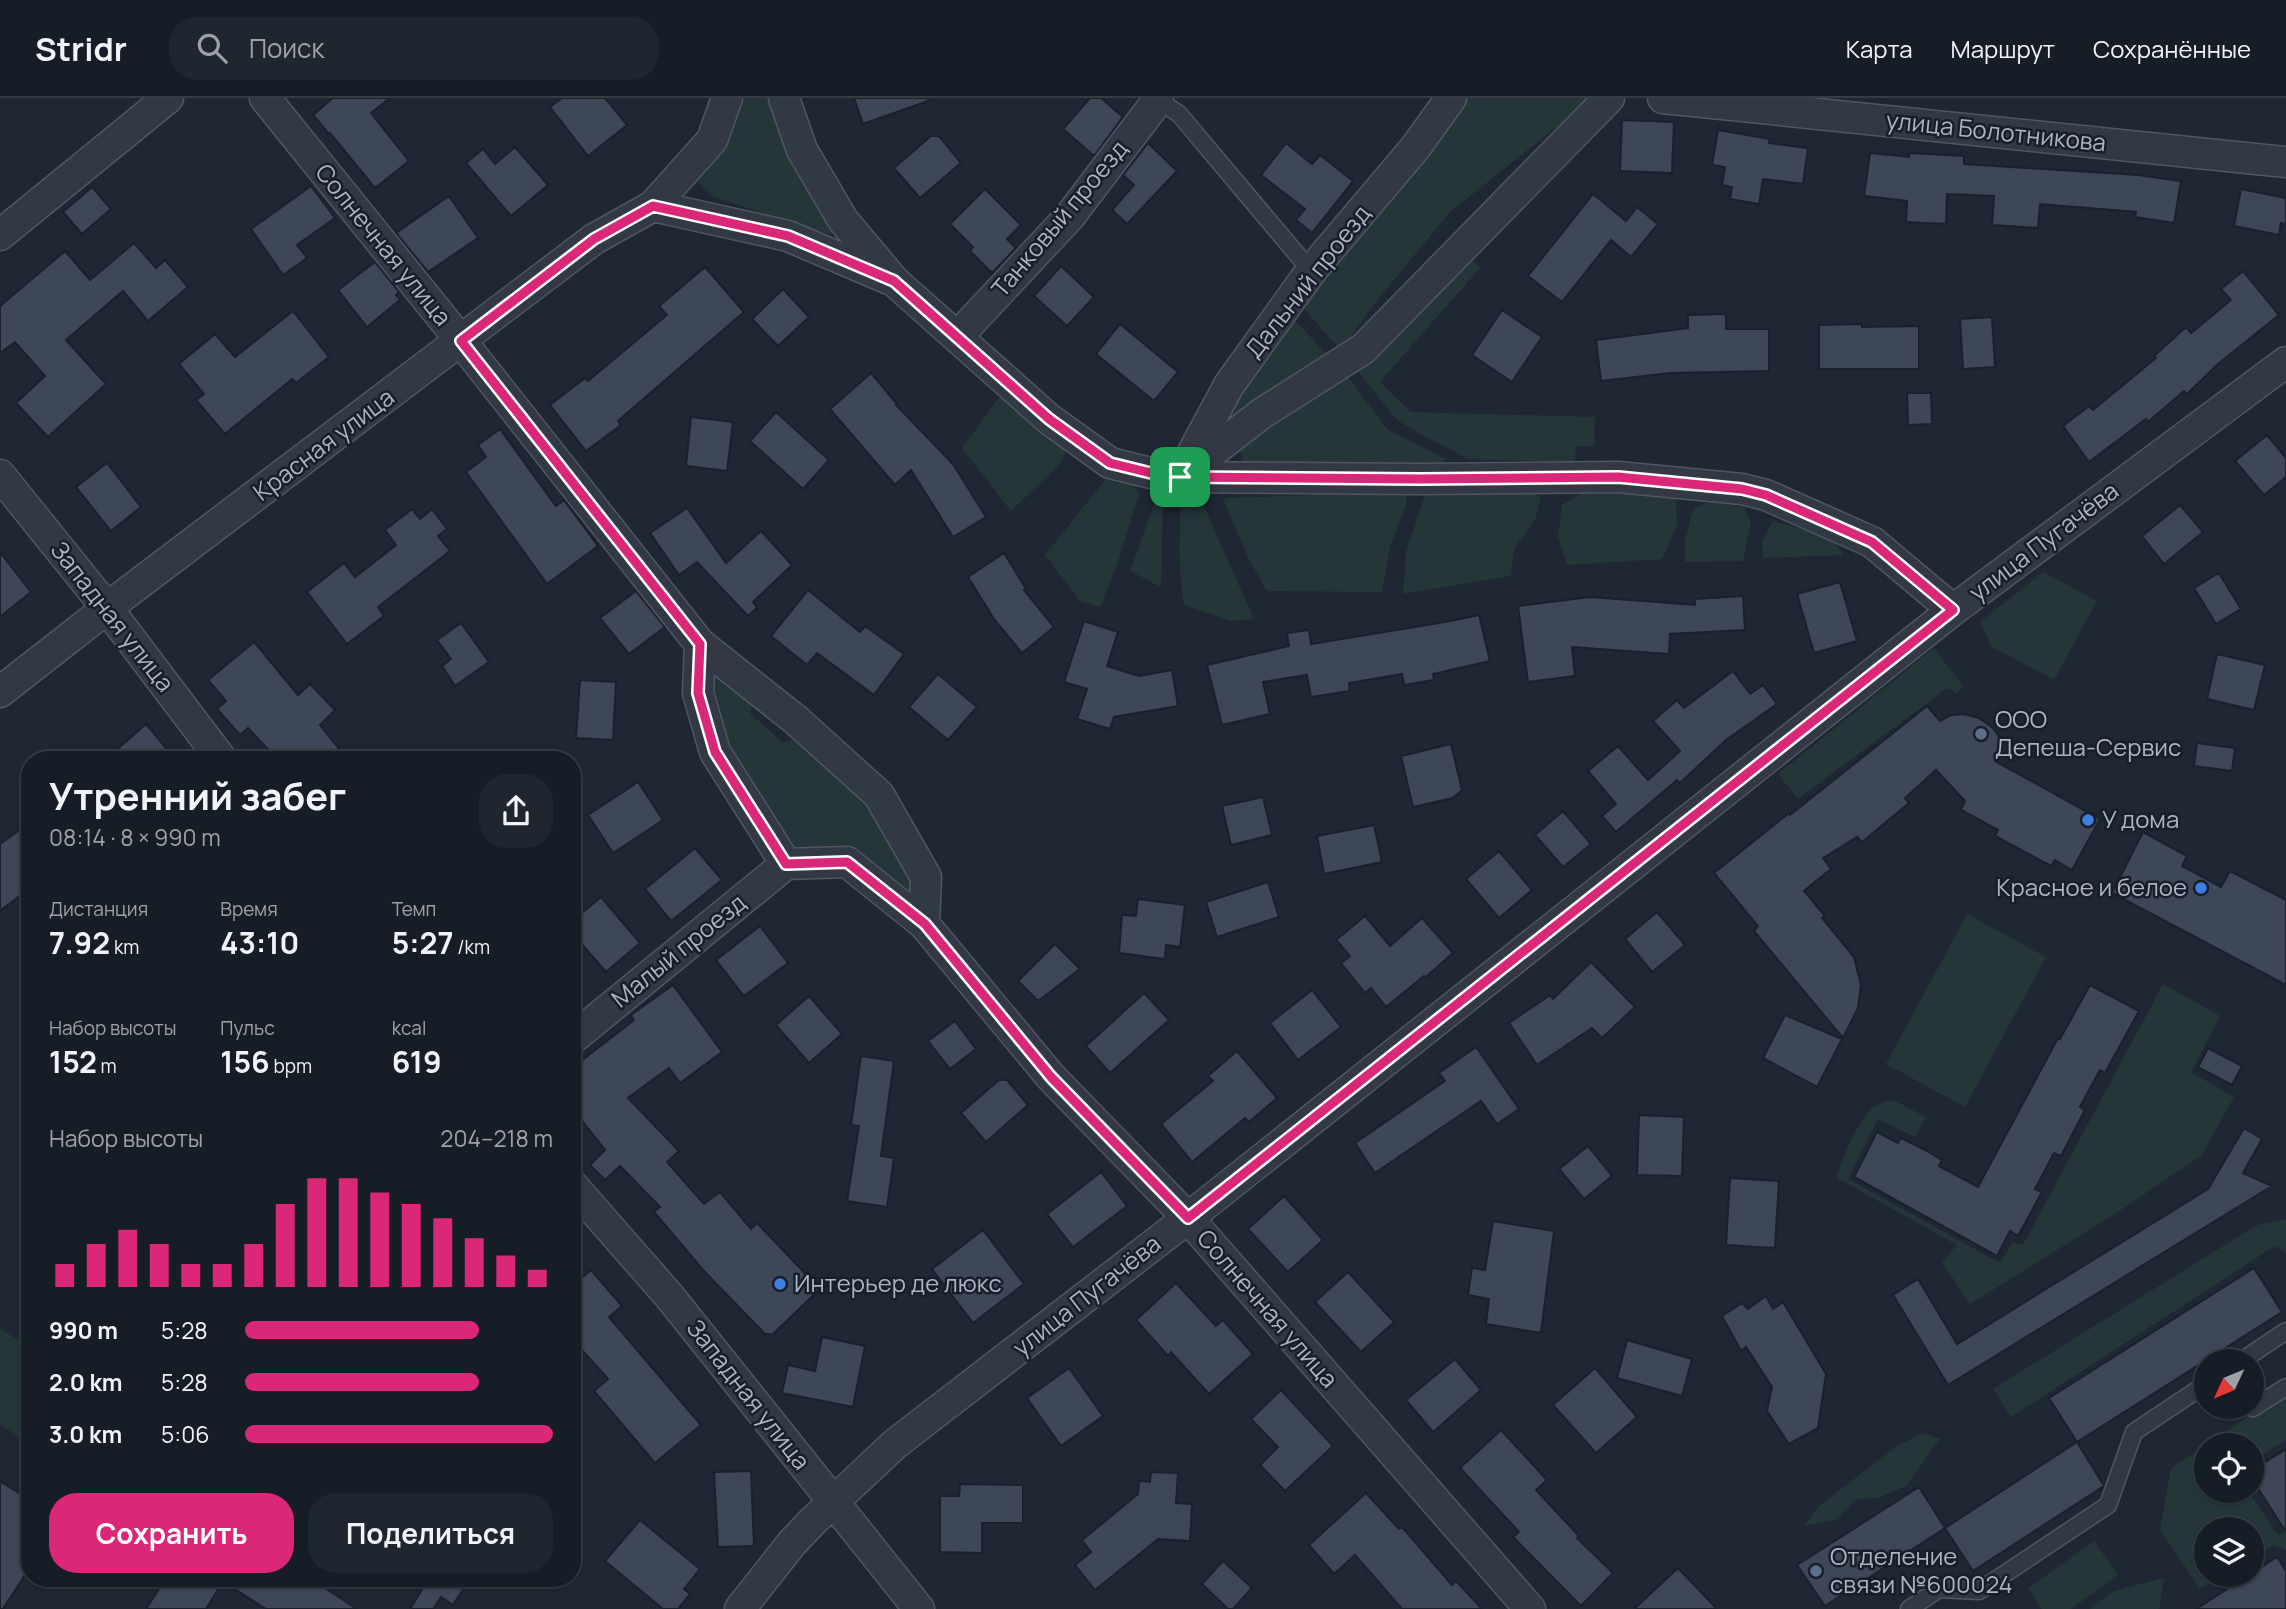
<!DOCTYPE html>
<html lang="ru">
<head>
<meta charset="utf-8">
<style>
  :root { --surface:#171d27; --page:#20262f; --text:#f1f3f6; --muted:#9ea2a7; --line:#363b44; --accent:#db2777 }
  body { margin:0; font-family:Manrope,sans-serif; background:var(--page); color:var(--text); height:100vh; display:flex; flex-direction:column; font-size:26px; white-space:nowrap }
  * { box-sizing:border-box; margin:0 }
  p { font-size:23px; color:var(--muted) }
  .icon { flex:none; width:38px; height:38px; fill:none; stroke:currentColor; stroke-width:2; stroke-linecap:round; stroke-linejoin:round }
  .map { position:relative; flex:1; overflow:hidden }
  .side { position:absolute; left:21px; top:653px; width:560px; height:836px; display:flex; flex-direction:column; background:var(--surface); border-radius:28px; box-shadow:0 2px 5px #0004,0 0 0 2px var(--line) }
  .side>* { flex:none }
  .needle { width:46px; rotate:226deg }
  .controls { position:absolute; left:2194px; top:1251px; display:grid; gap:14px }
  .controls a { display:grid; place-items:center; width:70px; height:70px; border-radius:50%; background:var(--surface); box-shadow:0 2px 5px #0004,0 0 0 2px var(--line); font-size:35px }
  .pin { position:absolute; display:grid; place-items:center; width:60px; height:60px; color:#fff; margin:-30px; border-radius:14px; box-shadow:0 4px 10px #0006 }
  .round { display:grid; place-items:center; flex:none; width:74px; height:74px; border-radius:28px; background:var(--page) }
  .summary { display:flex; align-items:center; justify-content:space-between; height:119px; padding:0 28px }
  h1 { font-size:38px; font-weight:700; line-height:52px }
  .figures { display:grid; grid-template-columns:repeat(3,1fr); gap:10px; height:119px; padding:7px 28px }
  .figures div { display:grid; align-content:center }
  .figures b { font-size:30px; font-weight:700 }
  .figures small { font-size:19px; font-weight:400 }
  .figures p { font-size:19px }
  .chart { height:196px; padding:14px 28px }
  .chart p { display:flex; justify-content:space-between }
  .chart svg { width:100%; height:126px; margin-top:7px; stroke:var(--accent); stroke-width:6 }
  .action { display:flex; gap:14px; margin-top:auto; padding:14px 28px }
  .action a { flex:1; height:80px; border-radius:28px; background:var(--accent); color:#fff; font-size:28px; font-weight:700; line-height:80px; text-align:center }
  .action a+a { background:var(--page); color:var(--text) }
  ul { padding:0 28px; list-style:none; font-size:23px }
  li { display:grid; grid-template-columns:112px 84px 1fr; align-items:center; height:52px }
  li i { height:18px; border-radius:9px; background:var(--accent) }
  header { display:flex; align-items:center; gap:42px; box-sizing:border-box; height:98px; padding:0 35px; background:var(--surface); border-bottom:2px solid var(--line) }
  header strong { font-size:33px }
  nav { display:flex; gap:38px; margin-inline-start:auto; font-size:24px }
  .search { width:490px; height:63px; background:var(--page); display:flex; align-items:center; gap:18px; box-sizing:border-box; padding:0 24px; border-radius:28px; color:var(--muted); font-size:26px }
  .map>svg:first-child { display:block }
  .green { fill:#243638 }
  .building { fill:#3d4757; stroke:#1a202c; stroke-width:2 }
  .lines { fill:none; stroke-linecap:round; stroke-linejoin:round }
  .service-casing { stroke:#505664; stroke-width:19 }
  .minor-casing { stroke:#505664; stroke-width:33 }
  .service { stroke:#323945; stroke-width:16 }
  .minor { stroke:#323945; stroke-width:30 }
  .route-casing { stroke:#fff; stroke-width:14 }
  .route { stroke:#db2777; stroke-width:9 }
  .service-dot { fill:#5c6f8a; stroke:#181e2a; stroke-width:2.5 }
  .shop-dot { fill:#3f7fe0; stroke:#181e2a; stroke-width:2.5 }
  .labels { text-anchor:middle; stroke-width:5; stroke-linejoin:round; paint-order:stroke }
  .street-label { font-size:24px; fill:#acb3c3; stroke:#181e2a }
  .poi-label { font-size:24px; fill:#acb3c3; stroke:#181e2a; text-anchor:start }
</style>
</head>
<body>
<header>
<strong>Stridr</strong>
<div class="search"><svg class="icon" aria-label="search" viewBox="0 0 24 24"><circle cx="10" cy="10" r="6"/><path d="M15 15l6 6"/></svg>Поиск</div>
<nav><a>Карта</a><a>Маршрут</a><a>Сохранённые</a></nav>
</header>
<div class="map">
<svg width="2286" height="1511" viewBox="0 0 2286 1511">
  <rect width="100%" height="100%" fill="#1f2734"/>
  <path class="green" d="M738 0H769L777 26 836 130 830 137 714 99 695 81Z
    M1460 0H1593L1449 115 1371 210 1341 253 1300 206 1390 105 1451 23Z
    M1465 156 1480 170 1380 284 1411 314 1595 319 1594 348H1576L1575 364 1468 361 1422 337 1397 322 1355 270Z
    M1291 218 1332 262 1242 318 1231 319 1229 307Z
    M1346 276 1388 332 1446 361 1441 365 1264 371 1243 364 1239 348Z
    M1006 298 1067 350 1060 366 1011 413 962 350 998 301Z
    M1108 378 1131 381 1139 396 1117 467 1100 509 1080 503 1045 457Z
    M1530 391 1541 400 1535 422 1514 451 1511 478 1403 496 1406 454 1426 394Z
    M1585 393 1676 400 1677 428 1662 461 1567 467 1558 439 1562 407Z
    M1406 394V407L1390 449 1382 494 1267 493 1248 460 1223 400Z
    M1157 398 1163 403 1161 489 1130 473Z
    M1188 399 1201 402 1254 521 1231 523 1184 507C1178 473 1179 438 1181 404Z
    M1707 404 1744 409 1751 425 1743 463 1685 464V442L1693 412Z
    M1773 423 1829 438 1844 457 1763 460 1762 444Z
    M2043 474 2097 503 2054 582 1992 549 1980 524Z
    M1934 550 1963 588 1957 596 1950 591H1946L1798 701 1778 676Z
    M712 568 753 604 750 615 783 645 796 641 870 700 918 779 911 796 861 757 836 749 793 755 727 654 711 614Z
    M1967 816 2046 859 1965 1009 1886 966Z
    M2163 886 2220 918 2191 974 2234 999 2202 1057 2115 1116 1970 1206 1942 1164 1957 1147 1837 1080C1841 1062 1860 1016 1877 1007 1882 1004 1888 1003 1893 1002L1926 1019 1915 1039 1878 1021 1848 1081 2000 1165 2013 1144 2023 1147Z
    M2286 1121V1155L2275 1148 2011 1319 1993 1291 2257 1127Z
    M0 1230 30 1250V1347L0 1326Z
    M2286 1293V1342L2252 1363V1348H2207V1393H2248L2278 1437 2286 1432V1452L2274 1447 2252 1460V1432H2207V1477H2224L2200 1491 2160 1432 2171 1370Z
    M1922 1335 1940 1341 1906 1388 1878 1400 1857 1401 1835 1422 1804 1428 1818 1409 1894 1350Z
    M2094 1443 2118 1477 2071 1511H2042L2028 1490Z
    M2164 1480 2159 1511H2090L2114 1493Z"/>
  <path class="building" d="M333 0H390L371 15 409 63 375 90 330 35 329 36 313 17Z
    M562 0H605L627 27 588 58 550 9Z
    M854 0H928V3L863 26Z
    M1090 0H1101L1123 19 1094 58 1063 31Z
    M1622 22 1674 24 1672 75 1620 73Z
    M1718 32 1770 41 1769 45 1808 50 1803 86 1763 81 1759 106 1730 101 1732 89 1722 87 1725 69 1712 67Z
    M931 38H939L961 65 920 100 894 70Z
    M1148 45 1177 73 1127 126 1112 112 1134 87 1123 77Z
    M1286 45 1312 66 1320 57 1353 83 1312 135 1296 122 1305 111 1261 77Z
    M515 49 548 87 511 118 466 65 483 51 495 66Z
    M1870 55 1909 59V55L1964 58V66L2138 77 2181 83 2174 125 2135 119 2136 114 2040 106 2038 130 1992 127 1994 98 1947 96 1946 126 1906 124 1907 103 1864 98Z
    M311 88 335 120 297 147 307 160 283 177 251 131Z
    M92 89 111 111 82 136 63 114Z
    M985 91 1021 127 1007 141 1016 150 992 175 970 153 973 149 950 126Z
    M2241 91 2286 100V126L2281 125 2279 137 2234 128Z
    M1593 96 1626 123 1637 109 1658 126 1631 159 1611 142 1562 204 1528 178Z
    M449 98 478 140 428 174 396 135Z
    M134 145 156 170 165 162 188 189 148 223 123 193 66 242 106 286 48 339 16 305 45 278 15 244 0 255V208L65 153 90 182Z
    M375 164 399 194 396 197 400 202 367 229 338 192Z
    M1061 168 1094 199 1067 228 1034 198Z
    M705 169 744 214 618 323 621 327 586 353 550 307 585 280 588 283 667 217 659 208Z
    M2243 173 2279 217 2218 266 2187 296 2184 293 2148 324 2146 321 2089 364 2063 328 2089 308 2093 312 2156 260 2154 258 2186 229 2191 235 2231 202 2221 191Z
    M783 191 809 219 778 248 752 221Z
    M1502 212 1542 239 1512 284 1472 257Z
    M293 213 329 259 296 285 292 281 225 336 196 302 204 296 179 266 215 236 235 259Z
    M1726 216V231H1769V273L1670 275 1601 283 1596 242 1688 230V217Z
    M1992 219 1995 269 1963 271 1960 221Z
    M1120 226 1178 274 1154 303 1096 256Z
    M1862 226V229L1919 228V271H1819V227Z
    M871 275 897 306 896 307 953 366 986 419 953 439 911 372 895 387 830 311Z
    M1907 295H1931L1932 326 1908 327Z
    M776 314 829 362 803 391 750 343Z
    M691 319 733 324 727 373 686 368Z
    M500 331 556 408 564 402 598 448 547 486 466 374 486 359 478 347Z
    M2267 337 2286 360V379L2264 397 2235 363Z
    M107 365 141 409 111 433 76 389Z
    M2180 407 2203 434 2164 466 2142 438Z
    M687 410 726 465 761 433 792 467 753 504 757 510 748 518 697 464 679 477 650 435Z
    M412 411 420 421 432 411 447 431 438 438 450 453 378 509 384 518 347 546 307 494 344 465 355 479 396 447 385 432Z
    M0 454 31 494 0 519Z
    M1004 455 1026 491 1024 492 1054 529 1022 555 994 521 968 479Z
    M2219 475 2241 511 2216 526 2194 490Z
    M1840 484 1857 543 1814 555 1797 496Z
    M808 492 860 534 865 528 904 556 874 597 817 555 807 567 771 538Z
    M636 493 665 529 629 556 600 520Z
    M1743 498 1745 532 1670 536 1669 556 1572 549 1575 578 1528 584 1518 508 1590 499 1695 507V501Z
    M1479 517 1490 563 1433 576 1434 582 1404 587 1402 576 1349 585 1350 593 1311 599 1307 577 1263 584 1270 616 1222 627 1207 567 1289 548 1287 535 1309 532 1311 546 1445 524Z
    M1084 523 1118 534 1107 568 1139 578 1172 572 1178 608 1114 619 1110 631 1077 621 1087 591 1064 584Z
    M461 525 489 564 455 588 442 568 451 561 437 542Z
    M254 544 298 597 310 586 335 612 320 627 348 662H278L248 630 240 637 217 611 226 603 208 582Z
    M2217 556 2265 567 2254 612 2207 601Z
    M1733 573 1750 596 1763 587 1777 606 1726 642 1680 685 1677 682 1616 734 1602 718 1616 706 1588 673 1618 648 1648 682 1680 653 1653 623 1677 602 1684 610Z
    M938 576 977 609 948 642 909 609Z
    M580 582 616 584 613 642 576 640Z
    M1927 608 1940 623 1951 617 1964 616 1979 620 1992 629 2001 641 1995 663 2100 721 2072 772 2055 762 2051 768 1995 738 1998 732 1961 712 1965 703 1936 672 1905 700 1909 705 1862 744 1857 739 1823 760 1831 771 1804 793 1825 818 1822 820 1854 859 1861 887 1858 910 1843 940 1754 833 1758 828 1714 775 1789 715 1790 717Z
    M146 626 176 662H105Z
    M2197 645 2235 650 2232 673 2194 668Z
    M1451 646 1462 692 1453 700 1413 709 1401 658Z
    M638 684 663 722 613 755 588 717Z
    M1263 699 1272 737 1231 747 1222 708Z
    M1563 713 1591 746 1563 769 1535 737Z
    M30 724V790L0 813V746Z
    M1374 727 1382 764 1324 776 1317 738Z
    M2143 734 2187 758 2182 768 2221 789 2230 773 2286 802V887L2112 795Z
    M695 750 722 782 671 823 645 791Z
    M1499 753 1532 792 1499 820 1466 781Z
    M1268 784 1279 819 1217 839 1206 804Z
    M601 799 640 845 606 874 572 835V823Z
    M1138 801 1185 807 1180 849 1166 847 1165 861 1119 855 1122 817 1136 818Z
    M1657 814 1685 847 1652 874 1625 841Z
    M1365 818 1390 848 1422 820 1453 855 1426 879 1424 878 1386 909 1371 890 1365 895 1341 865 1350 858 1336 842Z
    M760 828 788 865 744 898 716 862Z
    M1055 846 1080 871 1038 903 1018 883Z
    M1591 864 1635 909 1602 940 1592 930 1537 967 1509 925 1550 897 1553 901Z
    M673 887 722 954 680 985 669 970 628 1000 679 1053 667 1064 704 1106 720 1094 751 1131 757 1125 820 1191 773 1236H765L703 1172 654 1114 660 1109 620 1068 605 1082 590 1067 605 1052 572 1010V970L634 922 631 917Z
    M2090 887 2139 913 2105 975 2100 972 2080 1009 2085 1012 2061 1058 2054 1055 2035 1091 2042 1094 2018 1138 2010 1133 1997 1158 1854 1079 1877 1034 1898 1045 1901 1040 1925 1052 1942 1062 1939 1068 1978 1089 2058 940 2060 941Z
    M1312 892 1341 929 1298 962 1270 925Z
    M1144 895 1169 922 1110 975 1086 948Z
    M809 898 842 936 809 965 776 927Z
    M1785 917 1842 941 1817 989 1763 960Z
    M955 923 976 951 950 971 928 943Z
    M1476 949 1519 1011 1497 1026 1481 1003 1375 1075 1355 1045 1445 983 1439 975Z
    M2208 950 2242 968 2232 987 2198 969Z
    M1237 953 1277 1000 1249 1024 1245 1020 1192 1064 1161 1026 1213 983 1208 978Z
    M861 958 894 963 881 1058 894 1060 887 1109 847 1103 859 1028 851 1027Z
    M999 982H1007L1028 1007 986 1044 961 1015Z
    M1639 1017 1684 1019 1682 1078 1637 1077Z
    M2244 1030 2262 1041 2243 1075 2272 1088 1948 1287 1893 1197 1918 1181 1957 1246 2208 1091Z
    M1588 1048 1612 1078 1584 1101 1559 1071Z
    M1101 1074 1127 1108 1073 1149 1047 1116Z
    M1730 1080 1779 1083 1775 1150 1726 1147Z
    M1284 1098 1323 1142 1288 1174 1248 1131Z
    M1493 1123 1554 1133 1541 1235 1486 1226 1489 1201 1468 1197 1472 1170 1485 1172Z
    M983 1132 1024 1186 973 1225 932 1171Z
    M2254 1170 2282 1214 2077 1344 2049 1300Z
    M591 1172 622 1208 609 1219 701 1327 655 1365 594 1293 608 1281 572 1241V1188Z
    M1348 1174 1394 1224 1361 1254 1315 1204Z
    M1176 1185 1216 1228 1223 1222 1253 1256 1209 1296 1171 1254 1168 1258 1136 1222Z
    M1766 1198 1773 1211 1783 1204 1826 1276 1818 1330 1789 1346 1767 1313 1772 1289 1746 1249 1741 1253 1722 1218 1742 1205 1748 1211Z
    M822 1239 865 1248 853 1309 782 1295 788 1267 815 1273Z
    M1627 1242 1692 1261 1682 1298 1617 1280Z
    M1455 1261 1481 1292 1433 1334 1406 1302Z
    M1069 1270 1103 1318 1061 1348 1027 1300Z
    M1595 1270 1637 1319 1596 1355 1553 1307Z
    M1281 1292 1333 1348 1285 1393 1260 1367 1278 1349 1251 1321Z
    M1501 1332 1547 1382 1536 1392 1579 1438 1577 1440 1613 1475 1581 1508 1513 1439 1519 1434 1460 1370Z
    M2077 1344 2104 1388 1973 1473 1945 1430Z
    M2286 1351V1434L2252 1381V1372Z
    M751 1373 754 1448 718 1449 714 1374Z
    M1151 1374 1178 1375 1176 1405 1192 1406 1190 1443 1158 1441 1095 1492 1075 1467 1091 1454 1082 1442 1138 1396 1139 1383 1150 1384Z
    M0 1383 30 1402V1469L3 1511H0Z
    M960 1386 1023 1387V1425H982V1455L940 1454V1398H959Z
    M1919 1389 1945 1430 1825 1508 1797 1467Z
    M1366 1395 1399 1431 1402 1429 1452 1487 1456 1483 1482 1511H1402L1355 1457 1334 1476 1309 1447Z
    M640 1422 700 1471 684 1491 690 1496 678 1511H663L605 1463Z
    M2277 1459 2286 1473V1511H2196Z
    M1223 1463 1252 1490 1233 1511H1228L1202 1486Z
    M1678 1470 1717 1511H1634Z
    M166 1480H310L357 1511H266L223 1484 206 1511H146Z
    M412 1480H470L453 1507 441 1499 433 1511H410L424 1488Z"/>
  <g class="lines">
    <defs>
      <path id="service" d="M1158 2 1179 16 1311 173
        M2240 1264 2286 1233
        M2250 1309 2253 1310 2286 1289
        M1909 1511 1939 1491 1979 1493 2108 1407 2134 1334 2197 1292 2207 1295"/>
      <path id="minor" d="M265 0 461 243 700 546 796 622 879 697 926 779 924 826
        M784 0 802 52 843 122 894 183 1049 321 1110 365 1155 376 1180 379 1420 381 1618 379 1742 391 1766 397 1872 444 1953 512
        M1663 0 2286 64
        M653 108 788 138 889 181
        M0 137 168 0
        M957 239 1070 118 1158 2V0
        M1185 369 1229 287 1311 173 1415 50 1451 0
        M0 377 107 510 222 662
        M1180 379 1261 316 1363 251 1609 0
        M700 546 698 595 715 654 786 766
        M0 594 124 497 594 141 653 108 712 42 727 0
        M786 766 847 764 924 826 1051 979 1188 1120 1530 1511
        M572 941 786 766
        M572 1087 670 1199 919 1511
        M740 1511 792 1445 812 1424 895 1346 1188 1120 1953 512 2286 264"/>
    </defs>
    <use href="#service" class="service-casing"/>
    <use href="#minor" class="minor-casing"/>
    <use href="#service" class="service"/>
    <use href="#minor" class="minor"/>
  </g>
  <g class="lines">
    <defs>
      <path id="route" d="M653 108 788 138 894 183 1049 321 1110 365 1155 376 1180 379 1420 381 1618 379 1742 391 1766 397 1872 444 1953 512 1188 1120 1051 979 925 826 847 764 786 766 715 654 698 595 700 546 461 243 594 141Z"/>
    </defs>
    <use href="#route" class="route-casing"/>
    <use href="#route" class="route"/>
  </g>
  <g class="service-dot">
    <circle cx="1981" cy="636" r="7"/>
    <circle cx="1816" cy="1473" r="7"/>
  </g>
  <g class="shop-dot">
    <circle cx="2088" cy="722" r="7"/>
    <circle cx="2201" cy="790" r="7"/>
    <circle cx="780" cy="1186" r="7"/>
  </g>
  <g class="labels">
    <g class="street-label">
      <text transform="translate(1996 34) rotate(6)" y="8">улица Болотникова</text>
      <text transform="translate(1060 121) rotate(-50)" y="8">Танковый проезд</text>
      <text transform="translate(383 147) rotate(51)" y="8">Солнечная улица</text>
      <text transform="translate(1308 184) rotate(-52)" y="8">Дальний проезд</text>
      <text transform="translate(324 347) rotate(-37)" y="8">Красная улица</text>
      <text transform="translate(2044 444) rotate(-37)" y="8">улица Пугачёва</text>
      <text transform="translate(112 519) rotate(52)" y="8">Западная улица</text>
      <text transform="translate(679 853) rotate(-39)" y="8">Малый проезд</text>
      <text transform="translate(1087 1198) rotate(-38)" y="8">улица Пугачёва</text>
      <text transform="translate(1267 1211) rotate(49)" y="8">Солнечная улица</text>
      <text transform="translate(748 1297) rotate(52)" y="8">Западная улица</text>
    </g>
    <g class="poi-label">
      <text x="1995" y="630">ООО<tspan x="1995" dy="28">Депеша-Сервис</tspan></text>
      <text x="2102" y="730">У дома</text>
      <text x="2187" y="798" text-anchor="end">Красное и белое</text>
      <text x="794" y="1194">Интерьер де люкс</text>
      <text x="1830" y="1467">Отделение<tspan x="1830" dy="28">связи №600024</tspan></text>
    </g>
  </g>
</svg>
<div class="controls">
<a><svg class="needle" viewBox="-14 -14 28 28"><path d="M0-13l5 13h-10z" fill="#e53935"/><path d="M0 13l5-13h-10z" fill="#9ea2a7"/></svg></a>
<a><svg class="icon" aria-label="locate" viewBox="0 0 24 24"><circle cx="12" cy="12" r="6"/><path d="M12 2v4M12 18v4M2 12h4M18 12h4"/></svg></a>
<a><svg class="icon" aria-label="layers" viewBox="0 0 24 24"><path d="M12 4l9 5-9 5-9-5zM3 14l9 5 9-5"/></svg></a>
</div>
<div class="pin" style="left:1180px;top:379px;background:#1e9e55"><svg class="icon" aria-label="arrive" viewBox="0 0 24 24"><path d="M6 21V4h12l-3 4 3 4H6"/></svg></div>
<section class="side">
<div class="summary"><div><h1>Утренний забег</h1><p>08:14 · 8 × 990 m</p></div><a class="round"><svg class="icon" aria-label="share" viewBox="0 0 24 24"><path d="M12 15V3M7 8l5-5 5 5M5 13v7h14v-7"/></svg></a></div>
<div class="figures">
<div><p>Дистанция</p><b>7.92<small> km</small></b></div>
<div><p>Время</p><b>43:10</b></div>
<div><p>Темп</p><b>5:27<small> /km</small></b></div>
</div>
<div class="figures">
<div><p>Набор высоты</p><b>152<small> m</small></b></div>
<div><p>Пульс</p><b>156<small> bpm</small></b></div>
<div><p>kcal</p><b>619</b></div>
</div>
<div class="chart"><p><span>Набор высоты</span>204–218 m</p>
<svg viewBox="0 0 160 44" preserveAspectRatio="none"><path d="M5 44V36M15 44V29M25 44V24M35 44V29M45 44V36M55 44V36M65 44V29M75 44V15M85 44V6M95 44V6M105 44V11M115 44V15M125 44V20M135 44V27M145 44V33M155 44V38"/></svg>
</div>
<ul>
<li><b>990 m</b>5:28<i style="width:76%"></i></li>
<li><b>2.0 km</b>5:28<i style="width:76%"></i></li>
<li><b>3.0 km</b>5:06<i style="width:100%"></i></li>
</ul>
<div class="action"><a>Сохранить</a><a>Поделиться</a></div>
</section>
</div>
</body>
</html>
